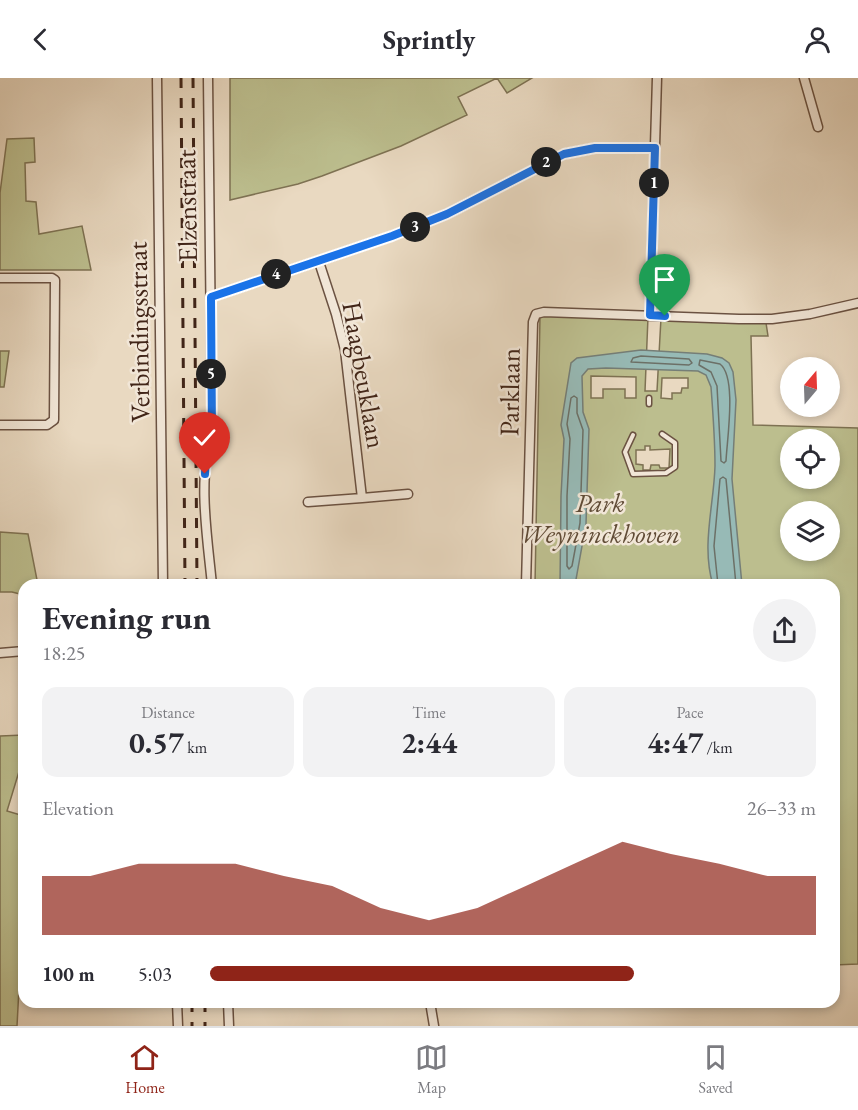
<!DOCTYPE html>
<html lang="en">
<head>
<meta charset="utf-8">
<style>
  :root { --surface:#fff; --page:#f2f2f3; --text:#2b2b33; --muted:#7c7c81; --line:#e1e1e2; --accent:#8f2418 }
  body { margin:0; font-family:"EB Garamond",serif; background:var(--page); color:var(--text); height:100vh; display:flex; flex-direction:column; font-size:22px; white-space:nowrap }
  * { box-sizing:border-box; margin:0 }
  p { font-size:20px; color:var(--muted) }
  .icon { flex:none; width:33px; height:33px; fill:none; stroke:currentColor; stroke-width:2; stroke-linecap:round; stroke-linejoin:round }
  .map { position:relative; flex:1; overflow:hidden }
  .details { position:absolute; left:18px; top:501px; width:822px; height:429px; display:flex; flex-direction:column; background:var(--surface); border-radius:18px; box-shadow:0 3px 9px #0003 }
  .details>* { flex:none }
  .needle { width:39px; rotate:19deg }
  .tools { position:absolute; left:780px; top:279px; display:grid; gap:12px }
  .tools a { display:grid; place-items:center; width:60px; height:60px; border-radius:50%; background:var(--surface); box-shadow:0 3px 9px #0003; font-size:30px }
  .pin { position:absolute; display:grid; place-items:center; width:51px; height:51px; color:#fff; margin:-62px -26px; border-radius:50% 50% 50% 0; rotate:-45deg; box-shadow:0 0 6px #0007 }
  .pin .icon { rotate:45deg }
  .km { position:absolute; width:30px; height:30px; margin:-15px; border-radius:50%; background:#222; color:#fff; font-size:16px; line-height:30px; text-align:center }
  .round { display:grid; place-items:center; flex:none; width:63px; height:63px; border-radius:32px; background:var(--page) }
  .headline { display:flex; align-items:center; justify-content:space-between; height:102px; padding:0 24px }
  h1 { font-size:33px; font-weight:700; line-height:45px }
  .metrics { display:grid; grid-template-columns:repeat(3,1fr); gap:9px; height:102px; padding:6px 24px }
  .metrics div { display:grid; align-content:center; border-radius:15px; background:var(--page); text-align:center }
  .metrics b { font-size:30px; font-weight:700 }
  .metrics small { font-size:16px; font-weight:400 }
  .metrics p { font-size:16px }
  .chart { height:168px; padding:12px 24px }
  .chart p { display:flex; justify-content:space-between }
  .chart svg { width:100%; height:108px; margin-top:6px; fill:var(--accent); opacity:.7 }
  ul { padding:0 24px; list-style:none; font-size:20px }
  li { display:grid; grid-template-columns:96px 72px 1fr; align-items:center; height:45px }
  li i { height:15px; border-radius:8px; background:var(--accent) }
  header { display:flex; justify-content:space-between; align-items:center; height:78px; padding:0 24px; background:var(--surface); font-size:27px; font-weight:700 }
  .tabs { display:flex; justify-content:space-around; align-items:center; height:84px; border-top:2px solid var(--line); background:var(--surface); font-size:16px; color:var(--muted) }
  .tabs a { display:grid; justify-items:center; gap:3px }
  .tabs .current { color:var(--accent) }
  .map>svg:first-child { display:block }
  .green { fill:#bcbe8e; stroke:#7e7253; stroke-width:1.5; fill-rule:evenodd }
  .water { fill:#97bab6; stroke:#757e77; stroke-width:1.5 }
  .lines { fill:none; stroke-linecap:round; stroke-linejoin:round }
  .shore { stroke:#6c7067; stroke-width:1.5 }
  .service-casing { stroke:#6b5242; stroke-width:7 }
  .minor-casing { stroke:#6b5242; stroke-width:11 }
  .service { stroke:#f1e6d7; stroke-width:4 }
  .minor { stroke:#f1e6d7; stroke-width:8 }
  .rail { stroke:#412518; stroke-width:3; stroke-dasharray:10 10; stroke-linecap:butt }
  .route-casing { stroke:#fff; stroke-width:12 }
  .route { stroke:#1a73e8; stroke-width:8 }
  .labels { text-anchor:middle; stroke-width:5; stroke-linejoin:round; paint-order:stroke }
  .street-label { font-size:27px; fill:#412518; stroke:#f1e6d7 }
  .park-label { font-size:27px; font-style:italic; fill:#604b36; stroke:#f1e6d7 }
</style>
</head>
<body>
<header><svg class="icon" aria-label="back" viewBox="0 0 24 24"><path d="M15 5l-7 7 7 7"/></svg>Sprintly<svg class="icon" aria-label="person" viewBox="0 0 24 24"><circle cx="12" cy="8" r="4"/><path d="M4 21q1-7 8-7t8 7"/></svg></header>
<div class="map">
<svg width="858" height="948" viewBox="0 0 858 948">
  <rect width="100%" height="100%" fill="#e9d9c1"/>
  <filter id="stains"><feTurbulence type="fractalNoise" baseFrequency=".00333" numOctaves="4"/><feColorMatrix values="0 0 0 0 .2 0 0 0 0 .09 0 0 0 0 .02 0 0 0 .5 -.17"/></filter>
  <radialGradient id="worn" r=".72"><stop offset=".6" stop-color="#630" stop-opacity="0"/><stop offset="1" stop-color="#630" stop-opacity=".3"/></radialGradient>
  <path class="green" d="M230 0H497L458 19 467 37 401 68 322 98 298 106 230 122Z
    M497 0H532L507 15Z
    M34 60 35 84 25 85 26 123 36 124 39 156 82 148 91 192H0V115L7 61Z
    M540 238 648 239 645 313H657L661 240 766 245 768 258H751L753 347 858 350V886L834 887V507H535ZM591 298 636 299V320H625V311H603V320H591ZM662 300H688V310H682L681 315H672V321L661 320ZM790 362H830V400H790ZM645 368H650V372L670 371 669 390H660L659 387H651L650 392H643V387L636 386V372H645ZM790 434H830V472H790Z
    M0 273H9L4 309H0Z
    M0 454 28 456 38 507H24V517L12 514H0Z
    M24 657V677L7 733 24 738V888L23 891H20L17 948H0V658Z"/>
  <path class="water" d="M641 272 707 276 722 280 729 285 733 294 736 322 732 401 742 507H713C701 468 714 427 715 388 715 362 713 335 711 309L706 297 698 293 606 290 588 291 582 298 583 334 589 351 586 446 575 507H560L561 418 564 361 561 347 571 285 577 280Z"/>
  <g class="lines">
    <path class="shore" d="M641 278 689 281 692 285 689 287 631 284 633 280Z
      M700 282 720 286C737 299 727 361 726 383L724 385 721 383 717 308 711 294 699 287Z
      M574 318 577 320V335L583 352 580 445 572 488 569 491 567 488V418L570 361 567 346 571 320Z
      M718 507 714 468 720 401 723 399 726 401 736 507"/>
    <defs>
      <path id="service" d="M649 326V320
        M633 357 625 374 633 396 666 395 675 389V365L662 356"/>
      <path id="minor" d="M157 0 163 507
        M208 0 212 358C197 399 208 464 212 507
        M804 0 818 49
        M319 184 336 236 345 272 362 420 408 416
        M0 200H52L55 202 54 342 47 347H0
        M211 219 392 158 447 136 564 76 595 70H655
        M650 237 657 0
        M308 424 362 420
        M526 507 533 244 536 236 544 234 739 241H772L810 236 858 225
        M0 575 24 573
        M177 924 178 948
        M228 924 229 948
        M430 924 434 948"/>
    </defs>
    <use href="#service" class="service-casing"/>
    <use href="#minor" class="minor-casing"/>
    <use href="#service" class="service"/>
    <use href="#minor" class="minor"/>
    <path class="rail" d="M181 0 185 507
      M193 0 197 507
      M192 924V948
      M205 924V948"/>
  </g>
  <g class="lines">
    <defs>
      <path id="route" d="M205 396 206 372 212 358 211 219 392 158 447 136 564 76 595 70H655L650 237 665 238"/>
    </defs>
    <use href="#route" class="route-casing"/>
    <use href="#route" class="route"/>
  </g>
  <g class="labels">
    <g class="street-label">
      <text transform="translate(187 128) rotate(-91)" y="9">Elzenstraat</text>
      <text transform="translate(139 254) rotate(-91)" y="9">Verbindingsstraat</text>
      <text transform="translate(364 297) rotate(80)" y="9">Haagbeuklaan</text>
      <text transform="translate(510 314) rotate(-89)" y="9">Parklaan</text>
    </g>
    <g class="park-label">
      <text x="600" y="434">Park<tspan x="600" dy="31">Weyninckhoven</tspan></text>
    </g>
  </g>
  <rect width="100%" height="100%" filter="url(#stains)"/>
  <rect width="100%" height="100%" fill="url(#worn)"/>
</svg>
<div class="tools">
<a><svg class="needle" viewBox="-14 -14 28 28"><path d="M0-13l5 13h-10z" fill="#e53935"/><path d="M0 13l5-13h-10z" fill="#7c7c81"/></svg></a>
<a><svg class="icon" aria-label="locate" viewBox="0 0 24 24"><circle cx="12" cy="12" r="6"/><path d="M12 2v4M12 18v4M2 12h4M18 12h4"/></svg></a>
<a><svg class="icon" aria-label="layers" viewBox="0 0 24 24"><path d="M12 4l9 5-9 5-9-5zM3 14l9 5 9-5"/></svg></a>
</div>
<div class="pin" style="left:665px;top:238px;background:#1e9e55"><svg class="icon" aria-label="arrive" viewBox="0 0 24 24"><path d="M6 21V4h12l-3 4 3 4H6"/></svg></div>
<div class="pin" style="left:205px;top:396px;background:#d93025"><svg class="icon" aria-label="check" viewBox="0 0 24 24"><path d="M5 12l5 5 9-10"/></svg></div>
<b class="km" style="left:654px;top:105px">1</b>
<b class="km" style="left:546px;top:84px">2</b>
<b class="km" style="left:415px;top:149px">3</b>
<b class="km" style="left:276px;top:196px">4</b>
<b class="km" style="left:211px;top:296px">5</b>
<section class="details">
<div class="headline"><div><h1>Evening run</h1><p>18:25</p></div><a class="round"><svg class="icon" aria-label="share" viewBox="0 0 24 24"><path d="M12 15V3M7 8l5-5 5 5M5 13v7h14v-7"/></svg></a></div>
<div class="metrics">
<div><p>Distance</p><b>0.57<small> km</small></b></div>
<div><p>Time</p><b>2:44</b></div>
<div><p>Pace</p><b>4:47<small> /km</small></b></div>
</div>
<div class="chart"><p><span>Elevation</span>26–33 m</p>
<svg viewBox="0 0 160 44" preserveAspectRatio="none"><path d="M0 44V20L10 20L20 15L30 15L40 15L50 20L60 24L70 33L80 38L90 33L100 24L110 15L120 6L130 11L140 15L150 20L160 20V44z"/></svg>
</div>
<ul>
<li><b>100 m</b>5:03<i style="width:70%"></i></li>
</ul>
</section>
</div>
<nav class="tabs">
<a class="current"><svg class="icon" aria-label="home" viewBox="0 0 24 24"><path d="M3 11l9-7 9 7M6 9v11h12V9"/></svg>Home</a>
<a><svg class="icon" aria-label="map" viewBox="0 0 24 24"><path d="M3 6l6-2 6 2 6-2v14l-6 2-6-2-6 2zM9 4v14M15 6v14"/></svg>Map</a>
<a><svg class="icon" aria-label="saved" viewBox="0 0 24 24"><path d="M7 4h10v16l-5-4-5 4z"/></svg>Saved</a>
</nav>
</body>
</html>
